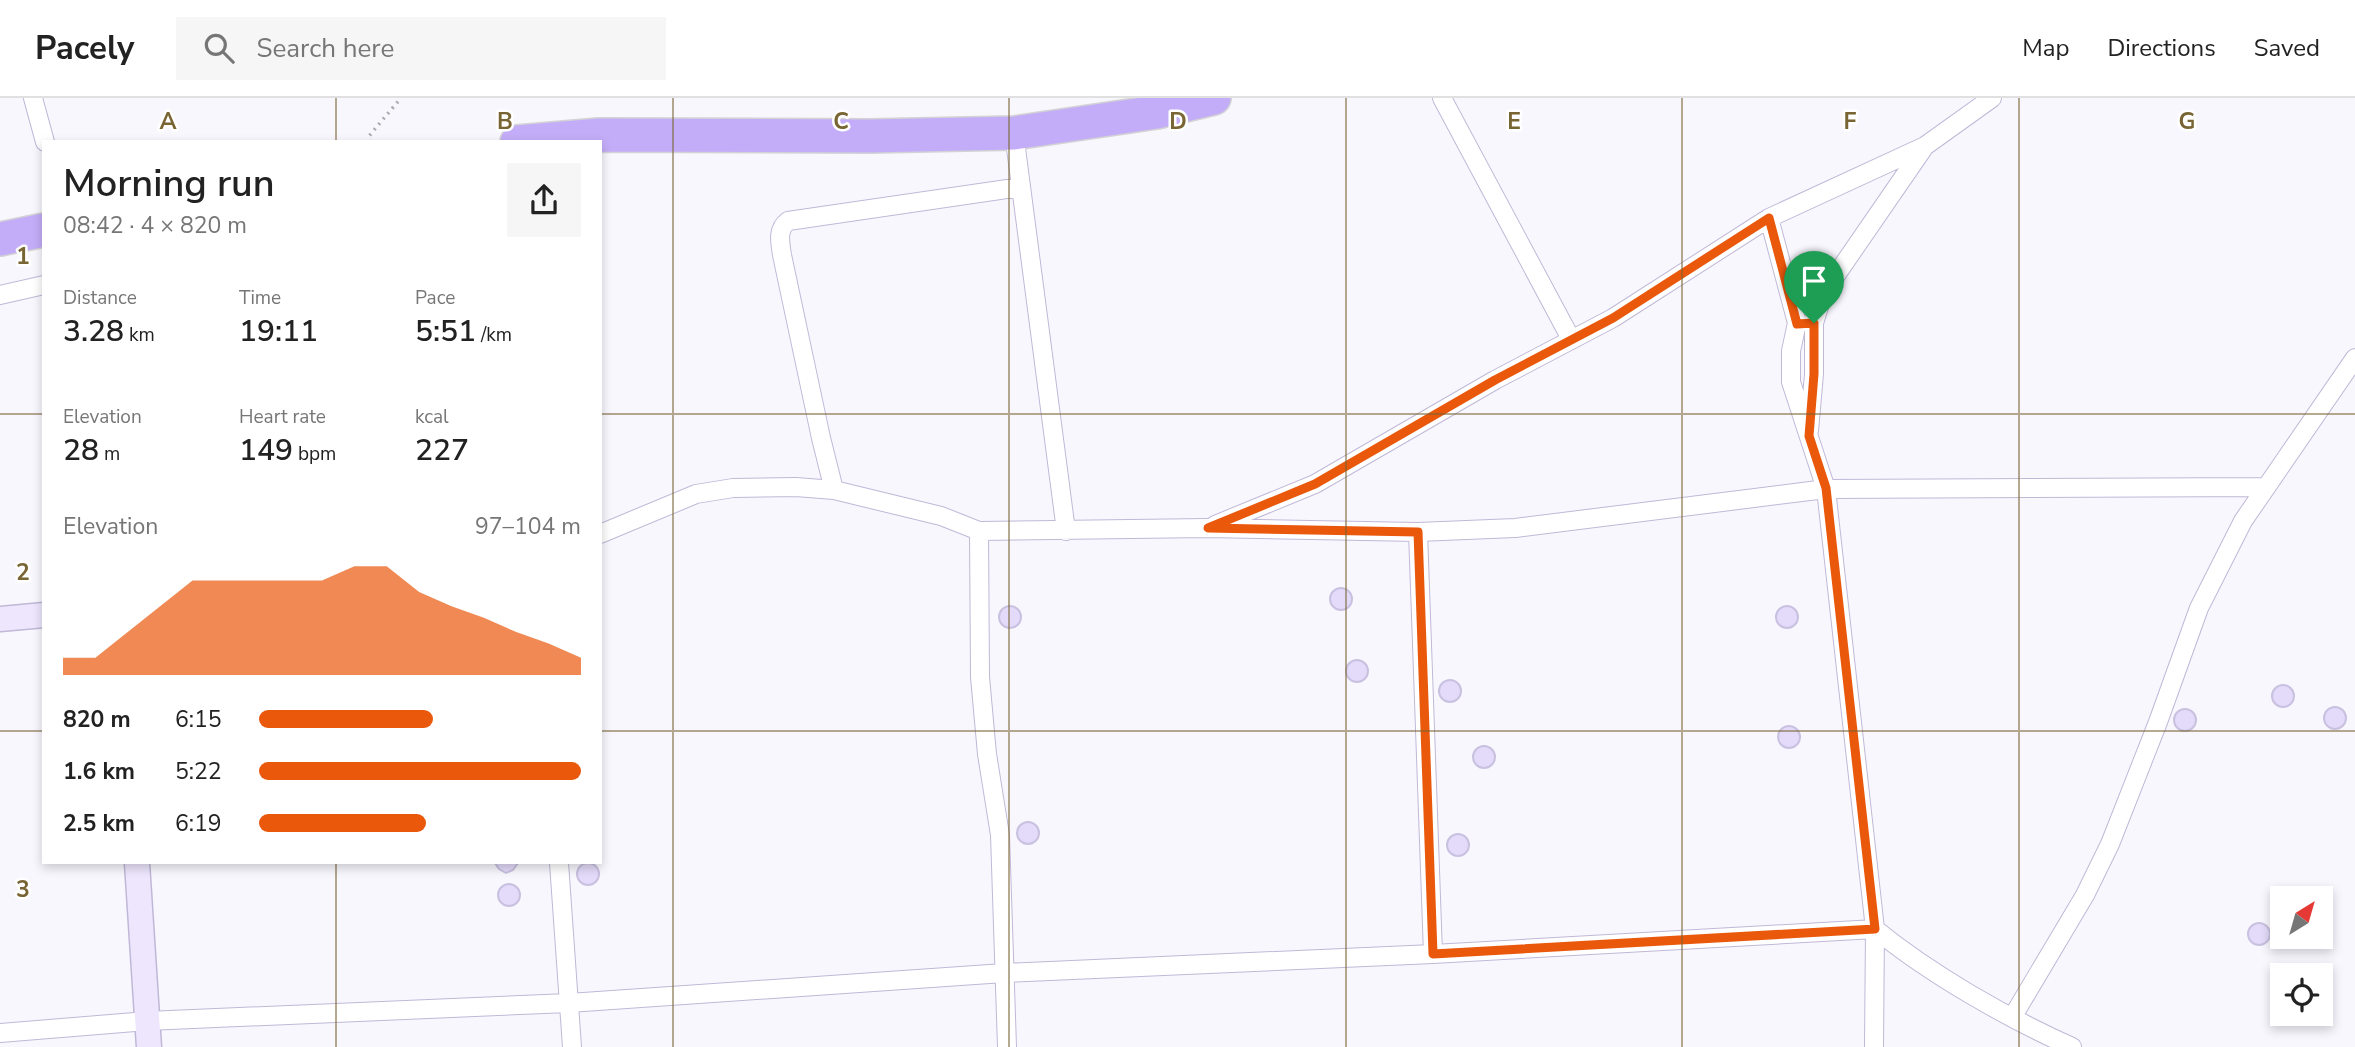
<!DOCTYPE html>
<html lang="en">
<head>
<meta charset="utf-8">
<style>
  :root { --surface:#fff; --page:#f6f6f6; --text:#222; --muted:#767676; --line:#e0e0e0; --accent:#ea580c }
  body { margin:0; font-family:"Nunito Sans",sans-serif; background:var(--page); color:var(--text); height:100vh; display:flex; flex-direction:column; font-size:26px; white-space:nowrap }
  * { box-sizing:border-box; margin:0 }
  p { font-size:23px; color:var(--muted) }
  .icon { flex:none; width:38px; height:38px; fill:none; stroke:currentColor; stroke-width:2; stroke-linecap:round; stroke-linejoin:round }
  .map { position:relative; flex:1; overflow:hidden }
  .sheet { position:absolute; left:42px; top:42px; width:560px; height:724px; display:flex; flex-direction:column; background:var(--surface); border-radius:0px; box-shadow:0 4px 10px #0003 }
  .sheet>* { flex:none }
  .needle { width:46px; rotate:37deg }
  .fabs { position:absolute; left:2270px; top:788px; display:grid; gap:14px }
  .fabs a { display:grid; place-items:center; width:63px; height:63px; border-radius:0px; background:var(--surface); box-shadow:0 4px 10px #0003; font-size:35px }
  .pin { position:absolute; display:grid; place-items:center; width:60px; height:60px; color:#fff; margin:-72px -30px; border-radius:50% 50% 50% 0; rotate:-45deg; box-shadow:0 0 7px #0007 }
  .pin .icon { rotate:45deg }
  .round { display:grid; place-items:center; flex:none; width:74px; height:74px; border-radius:0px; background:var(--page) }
  .overview { display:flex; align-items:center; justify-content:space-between; height:119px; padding:0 21px }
  h1 { font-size:38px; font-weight:600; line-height:52px }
  .figures { display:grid; grid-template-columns:repeat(3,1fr); gap:10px; height:119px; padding:7px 21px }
  .figures div { display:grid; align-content:center }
  .figures b { font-size:30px; font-weight:600 }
  .figures small { font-size:19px; font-weight:400 }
  .figures p { font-size:19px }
  .chart { height:196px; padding:14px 21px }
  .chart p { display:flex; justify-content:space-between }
  .chart svg { width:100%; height:126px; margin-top:7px; fill:var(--accent); opacity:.7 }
  ul { padding:0 21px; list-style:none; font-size:23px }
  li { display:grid; grid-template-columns:112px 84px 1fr; align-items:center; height:52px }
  li i { height:18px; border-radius:9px; background:var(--accent) }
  header { display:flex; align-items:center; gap:42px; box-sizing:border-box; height:98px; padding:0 35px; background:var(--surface); border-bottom:2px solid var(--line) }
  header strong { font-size:33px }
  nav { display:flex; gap:38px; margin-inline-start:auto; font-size:24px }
  .search { width:490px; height:63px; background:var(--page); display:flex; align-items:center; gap:18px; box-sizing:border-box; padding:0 24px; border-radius:0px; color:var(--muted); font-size:26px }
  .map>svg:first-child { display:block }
  .building { fill:#e3dbf9; stroke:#c9c1e0; stroke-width:2 }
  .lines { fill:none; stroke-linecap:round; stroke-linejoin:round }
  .street-casing { stroke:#c0b8d7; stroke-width:20 }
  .secondary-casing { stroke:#c0b8d7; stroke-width:27 }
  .highway-casing { stroke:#d3d3d5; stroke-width:36 }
  .path { stroke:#acaab2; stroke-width:3.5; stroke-dasharray:2 5; stroke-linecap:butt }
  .street { stroke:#fff; stroke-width:18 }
  .secondary { stroke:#ede6fd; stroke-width:24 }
  .highway { stroke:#c4adf8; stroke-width:33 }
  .route-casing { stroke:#fff; stroke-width:14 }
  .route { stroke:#ea580c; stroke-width:9 }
  .grid { fill:none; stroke:#786533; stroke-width:2; stroke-opacity:0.55 }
  .grid-label { font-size:23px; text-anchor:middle; font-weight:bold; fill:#786533; stroke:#fff; stroke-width:5; stroke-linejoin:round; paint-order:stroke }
</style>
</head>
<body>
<header>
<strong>Pacely</strong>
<div class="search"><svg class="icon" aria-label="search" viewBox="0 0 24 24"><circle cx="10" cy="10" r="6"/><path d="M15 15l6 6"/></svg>Search here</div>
<nav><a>Map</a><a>Directions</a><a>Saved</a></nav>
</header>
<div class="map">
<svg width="2355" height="949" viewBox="0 0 2355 949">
  <rect width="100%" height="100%" fill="#f9f7fe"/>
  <path class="building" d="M1330 501a11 11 0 1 1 22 0a11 11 0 1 1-22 0Z
    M1776 519a11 11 0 1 1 22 0a11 11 0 1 1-22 0Z
    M999 519a11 11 0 1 1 22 0a11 11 0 1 1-22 0Z
    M1346 573a11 11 0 1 1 22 0a11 11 0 1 1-22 0Z
    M1439 593a11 11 0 1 1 22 0a11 11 0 1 1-22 0Z
    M2272 598a11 11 0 1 1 22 0a11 11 0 1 1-22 0Z
    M2324 620a11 11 0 1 1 22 0a11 11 0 1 1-22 0Z
    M2174 622a11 11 0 1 1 22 0a11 11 0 1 1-22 0Z
    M1778 639a11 11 0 1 1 22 0a11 11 0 1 1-22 0Z
    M1473 659a11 11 0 1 1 22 0a11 11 0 1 1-22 0Z
    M1017 735a11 11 0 1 1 22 0a11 11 0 1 1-22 0Z
    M1447 747a11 11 0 1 1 22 0a11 11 0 1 1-22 0Z
    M577 776a11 11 0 1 1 22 0a11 11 0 1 1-22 0Z
    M495 765H518L513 772 506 775 499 771Z
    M498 797a11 11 0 1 1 22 0a11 11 0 1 1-22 0Z
    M2248 836a11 11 0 1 1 22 0a11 11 0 1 1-22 0Z"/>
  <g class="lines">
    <defs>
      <path id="street" d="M33 0 45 44
        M1442 0 1571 241
        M1014 35 1066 433
        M1769 120 1797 225 1791 253V284L1826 391 1875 831 1874 949
        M0 197 44 187
        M1809 333 1814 276V225L1823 196 1925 48
        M834 392 821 340 782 157C780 144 777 131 788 123L1021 89
        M1215 427 1315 386 1495 282 1613 220 1769 120 1925 48 1992 0
        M979 433 980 579 987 656 1000 737 1007 949
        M1418 434 1433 856
        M600 436 696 396 733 390 796 389 834 392 941 418 979 433 1207 430 1418 434 1515 430 1826 391 2265 389
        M559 765 572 949
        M2013 918 2085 797 2110 746 2158 624 2199 510 2243 423 2355 260
        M0 935 147 923 569 905 1004 875 1433 856 1875 831C1930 876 2007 920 2072 949"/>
      <path id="secondary" d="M0 521 44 517
        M137 765 149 949"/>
      <path id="highway" d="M517 44 599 37 870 38 1014 35 1157 14 1214 0
        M0 141 44 132"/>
    </defs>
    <use href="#street" class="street-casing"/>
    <use href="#secondary" class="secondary-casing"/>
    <use href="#highway" class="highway-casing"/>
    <path class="path" d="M370 44 369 38 401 0"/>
    <use href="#street" class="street"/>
    <use href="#secondary" class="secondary"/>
    <use href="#highway" class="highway"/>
  </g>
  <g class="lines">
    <defs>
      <path id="route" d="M1769 120 1797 226 1814 225V276L1809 338 1826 390 1875 831 1433 856 1418 434 1208 430 1315 386 1495 282 1613 220Z"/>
    </defs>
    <use href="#route" class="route-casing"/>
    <use href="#route" class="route"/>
  </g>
  <path class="grid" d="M336 0V44M673 0V949M1009 0V949M1346 0V949M1682 0V949M2019 0V949M0 316H44M600 316H2355M0 633H44M600 633H2355M336 765V949"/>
  <g class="grid-label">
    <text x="168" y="31">A</text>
    <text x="505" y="31">B</text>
    <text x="841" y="31">C</text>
    <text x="1178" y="31">D</text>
    <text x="1514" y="31">E</text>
    <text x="1850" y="31">F</text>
    <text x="2187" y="31">G</text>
    <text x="23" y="166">1</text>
    <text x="23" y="482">2</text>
    <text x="23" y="799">3</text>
  </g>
</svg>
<div class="fabs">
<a><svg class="needle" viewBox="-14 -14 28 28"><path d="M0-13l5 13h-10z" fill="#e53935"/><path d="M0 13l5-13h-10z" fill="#767676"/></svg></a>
<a><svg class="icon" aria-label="locate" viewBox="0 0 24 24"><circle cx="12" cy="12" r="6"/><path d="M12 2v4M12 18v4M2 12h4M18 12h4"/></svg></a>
</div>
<div class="pin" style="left:1814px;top:225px;background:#1e9e55"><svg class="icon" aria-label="arrive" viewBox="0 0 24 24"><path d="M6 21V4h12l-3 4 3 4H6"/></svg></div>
<section class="sheet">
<div class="overview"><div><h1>Morning run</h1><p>08:42 · 4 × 820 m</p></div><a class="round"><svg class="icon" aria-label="share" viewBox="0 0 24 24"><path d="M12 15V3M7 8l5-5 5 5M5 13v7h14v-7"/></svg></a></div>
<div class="figures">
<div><p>Distance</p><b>3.28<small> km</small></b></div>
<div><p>Time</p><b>19:11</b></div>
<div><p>Pace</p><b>5:51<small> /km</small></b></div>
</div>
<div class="figures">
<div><p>Elevation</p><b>28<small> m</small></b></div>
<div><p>Heart rate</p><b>149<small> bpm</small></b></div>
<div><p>kcal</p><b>227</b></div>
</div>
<div class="chart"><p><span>Elevation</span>97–104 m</p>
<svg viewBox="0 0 160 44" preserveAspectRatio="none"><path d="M0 44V38L10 38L20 29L30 20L40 11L50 11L60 11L70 11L80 11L90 6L100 6L110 15L120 20L130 24L140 29L150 33L160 38V44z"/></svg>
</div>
<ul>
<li><b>820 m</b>6:15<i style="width:54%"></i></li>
<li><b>1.6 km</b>5:22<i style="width:100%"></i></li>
<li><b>2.5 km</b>6:19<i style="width:52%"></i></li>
</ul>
</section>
</div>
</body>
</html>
